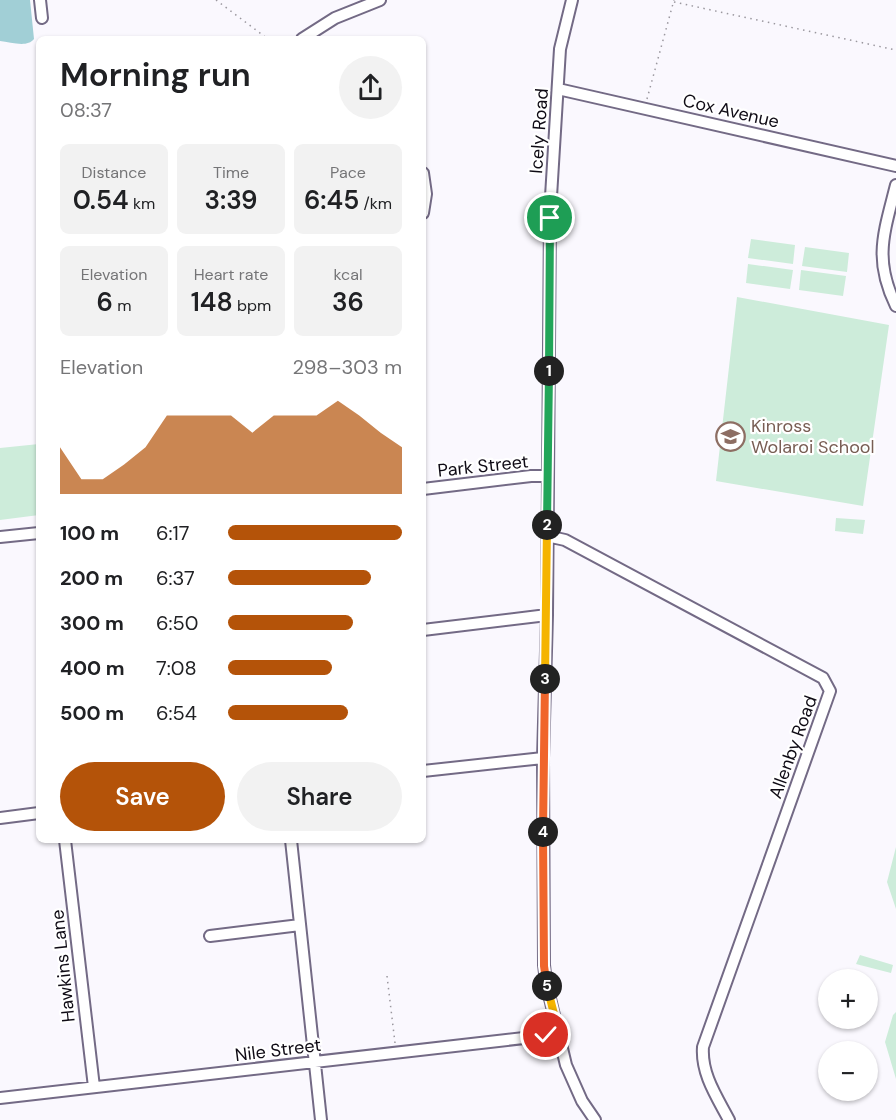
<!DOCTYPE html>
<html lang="en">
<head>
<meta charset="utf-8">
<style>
  :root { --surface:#fff; --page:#f2f2f2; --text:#202124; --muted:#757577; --accent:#b45309 }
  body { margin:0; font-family:"DM Sans",sans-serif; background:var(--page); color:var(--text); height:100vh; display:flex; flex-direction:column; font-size:22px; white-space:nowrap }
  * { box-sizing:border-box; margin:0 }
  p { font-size:20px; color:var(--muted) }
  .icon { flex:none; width:33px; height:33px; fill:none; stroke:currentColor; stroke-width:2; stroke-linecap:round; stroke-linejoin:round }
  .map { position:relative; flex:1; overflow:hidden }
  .panel { position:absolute; left:36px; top:36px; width:390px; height:807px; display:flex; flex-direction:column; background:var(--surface); border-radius:9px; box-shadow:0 2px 4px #0004 }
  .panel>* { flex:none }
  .buttons { position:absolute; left:818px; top:969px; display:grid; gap:12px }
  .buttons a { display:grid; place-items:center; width:60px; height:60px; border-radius:50%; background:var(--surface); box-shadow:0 2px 4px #0004; font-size:30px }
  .pin { position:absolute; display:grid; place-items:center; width:51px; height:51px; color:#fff; margin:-26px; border:3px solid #fff; border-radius:50%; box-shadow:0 2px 6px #0007 }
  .km { position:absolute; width:30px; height:30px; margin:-15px; border-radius:50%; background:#222; color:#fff; font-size:16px; line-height:30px; text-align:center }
  .round { display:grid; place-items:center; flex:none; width:63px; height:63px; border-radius:32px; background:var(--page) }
  .head { display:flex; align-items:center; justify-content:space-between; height:102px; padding:0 24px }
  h1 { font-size:33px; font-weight:600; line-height:45px }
  .figures { display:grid; grid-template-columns:repeat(3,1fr); gap:9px; height:102px; padding:6px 24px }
  .figures div { display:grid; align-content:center; border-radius:9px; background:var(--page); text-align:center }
  .figures b { font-size:26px; font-weight:600 }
  .figures small { font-size:16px; font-weight:400 }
  .figures p { font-size:16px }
  .chart { height:168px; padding:12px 24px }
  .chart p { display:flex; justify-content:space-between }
  .chart svg { width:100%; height:108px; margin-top:6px; fill:var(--accent); opacity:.7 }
  .primary-button { display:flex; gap:12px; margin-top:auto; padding:12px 24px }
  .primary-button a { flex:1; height:69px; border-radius:36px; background:var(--accent); color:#fff; font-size:24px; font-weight:600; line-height:69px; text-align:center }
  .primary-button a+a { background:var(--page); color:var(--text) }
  ul { padding:0 24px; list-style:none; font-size:20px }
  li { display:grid; grid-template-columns:96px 72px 1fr; align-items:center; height:45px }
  li i { height:15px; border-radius:8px; background:var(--accent) }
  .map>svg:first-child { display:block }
  .green { fill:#cdecda }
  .water { fill:#a1cfd6 }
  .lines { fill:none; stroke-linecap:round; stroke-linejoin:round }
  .minor-casing { stroke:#736a85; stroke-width:14 }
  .path { stroke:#9a979e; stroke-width:1.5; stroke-dasharray:1.5 4.5; stroke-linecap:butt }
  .minor { stroke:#fff; stroke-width:10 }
  .split-1-casing { stroke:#fff; stroke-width:12 }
  .split-2-casing { stroke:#fff; stroke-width:12 }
  .split-3-casing { stroke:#fff; stroke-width:12 }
  .split-4-casing { stroke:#fff; stroke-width:12 }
  .split-5-casing { stroke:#fff; stroke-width:12 }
  .split-6-casing { stroke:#fff; stroke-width:12 }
  .split-1 { stroke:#22a559; stroke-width:8 }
  .split-2 { stroke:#22a559; stroke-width:8 }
  .split-3 { stroke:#f5b400; stroke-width:8 }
  .split-4 { stroke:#f0652b; stroke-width:8 }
  .split-5 { stroke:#f0652b; stroke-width:8 }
  .split-6 { stroke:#f5b400; stroke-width:8 }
  .labels { text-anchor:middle; stroke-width:4.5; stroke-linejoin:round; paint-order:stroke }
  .street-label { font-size:18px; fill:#0e0a14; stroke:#fff }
  .education-label { font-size:18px; fill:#785e54; stroke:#fff; text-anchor:start }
</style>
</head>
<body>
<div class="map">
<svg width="896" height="1120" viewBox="0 0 896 1120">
  <rect width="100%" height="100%" fill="#faf8fe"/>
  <path class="green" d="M751 239 795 245 793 264 748 258Z
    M805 247 849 253 847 272 802 266Z
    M748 264 793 270 790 289 746 283Z
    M801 270 846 276 843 296 799 290Z
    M737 297 889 325 863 506 716 481Z
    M39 444V515L0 520V448Z
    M836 518 865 520 863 534 835 531Z
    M896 847V909L887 882Z
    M860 955 893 965 891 973 856 964Z
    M896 1012V1079L885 1042 893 1015Z"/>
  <path class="water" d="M0 0H30L34 39C27 48 11 42 0 41Z"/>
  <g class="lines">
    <defs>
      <path id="minor" d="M40 0 42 18
        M572 0 560 49 550 213 547 615 543 758 544 965 546 982 566 1065 582 1101 595 1120
        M302 39 335 18 380 0
        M558 89 896 166
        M423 173 426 194 423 213
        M896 185C884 233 873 259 896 306
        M423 489 531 476H547
        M547 536 565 540 823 678 830 691 703 1047C701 1074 717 1097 729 1120
        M0 537 39 533
        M423 630 547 615
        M423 771 543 758
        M0 818 39 813
        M65 840 94 1087
        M291 840 321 1120
        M210 936 300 925
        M0 1098 559 1034"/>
    </defs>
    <use href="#minor" class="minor-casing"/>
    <path class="path" d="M216 0 268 39
      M674 2 896 50
      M647 99 674 0
      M387 976 395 1043"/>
    <use href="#minor" class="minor"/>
  </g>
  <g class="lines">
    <defs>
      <path id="split-1" d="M549 371 550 218"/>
      <path id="split-2" d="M547 525 549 371"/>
      <path id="split-3" d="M545 679 547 525"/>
      <path id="split-4" d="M543 832 545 679"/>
      <path id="split-5" d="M543 832 544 966 547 986"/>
      <path id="split-6" d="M546 1035 559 1034 547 986"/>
    </defs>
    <use href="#split-1" class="split-1-casing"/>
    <use href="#split-2" class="split-2-casing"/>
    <use href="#split-3" class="split-3-casing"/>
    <use href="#split-4" class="split-4-casing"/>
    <use href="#split-5" class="split-5-casing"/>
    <use href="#split-6" class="split-6-casing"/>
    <use href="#split-1" class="split-1"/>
    <use href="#split-2" class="split-2"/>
    <use href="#split-3" class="split-3"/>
    <use href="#split-4" class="split-4"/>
    <use href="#split-5" class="split-5"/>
    <use href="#split-6" class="split-6"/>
  </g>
  <defs>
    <symbol id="school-ring" viewBox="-11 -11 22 22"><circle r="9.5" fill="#fff" stroke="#8d6e63" stroke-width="1.5"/><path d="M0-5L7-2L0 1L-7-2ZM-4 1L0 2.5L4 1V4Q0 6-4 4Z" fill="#8d6e63"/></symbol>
  </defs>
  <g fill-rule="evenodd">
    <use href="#school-ring" x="714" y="420" width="33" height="33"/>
  </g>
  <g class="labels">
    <g class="street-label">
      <text transform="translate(731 111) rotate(13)" y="6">Cox Avenue</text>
      <text transform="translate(539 131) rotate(-86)" y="6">Icely Road</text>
      <text transform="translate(483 466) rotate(-6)" y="6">Park Street</text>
      <text transform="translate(793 747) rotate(-70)" y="6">Allenby Road</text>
      <text transform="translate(63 966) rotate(-96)" y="6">Hawkins Lane</text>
      <text transform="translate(278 1050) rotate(-7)" y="6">Nile Street</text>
    </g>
    <g class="education-label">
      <text x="751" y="432">Kinross<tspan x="751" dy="21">Wolaroi School</tspan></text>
    </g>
  </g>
</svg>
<div class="buttons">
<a>+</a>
<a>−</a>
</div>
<div class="pin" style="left:550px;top:218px;background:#1e9e55"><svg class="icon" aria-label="arrive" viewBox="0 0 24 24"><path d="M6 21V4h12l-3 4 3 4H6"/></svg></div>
<div class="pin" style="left:546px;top:1035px;background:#d93025"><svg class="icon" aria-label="check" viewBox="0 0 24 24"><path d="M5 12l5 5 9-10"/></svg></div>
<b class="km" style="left:549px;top:371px">1</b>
<b class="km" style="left:547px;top:525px">2</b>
<b class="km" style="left:545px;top:679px">3</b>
<b class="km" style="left:543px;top:832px">4</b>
<b class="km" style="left:547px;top:986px">5</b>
<section class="panel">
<div class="head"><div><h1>Morning run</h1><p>08:37</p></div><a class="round"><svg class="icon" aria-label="share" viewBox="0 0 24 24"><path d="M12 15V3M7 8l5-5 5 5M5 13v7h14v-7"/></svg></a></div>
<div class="figures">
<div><p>Distance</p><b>0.54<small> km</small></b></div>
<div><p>Time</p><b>3:39</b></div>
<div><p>Pace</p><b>6:45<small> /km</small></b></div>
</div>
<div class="figures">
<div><p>Elevation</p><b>6<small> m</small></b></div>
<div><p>Heart rate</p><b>148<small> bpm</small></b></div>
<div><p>kcal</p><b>36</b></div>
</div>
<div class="chart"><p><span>Elevation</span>298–303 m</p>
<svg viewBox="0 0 160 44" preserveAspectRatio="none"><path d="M0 44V25L10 38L20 38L30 32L40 25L50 12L60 12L70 12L80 12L90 19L100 12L110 12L120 12L130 6L140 12L150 19L160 25V44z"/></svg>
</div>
<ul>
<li><b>100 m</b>6:17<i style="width:100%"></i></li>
<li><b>200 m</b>6:37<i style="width:82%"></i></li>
<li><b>300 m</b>6:50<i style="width:72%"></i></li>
<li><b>400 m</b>7:08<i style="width:60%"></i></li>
<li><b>500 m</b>6:54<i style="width:69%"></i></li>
</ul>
<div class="primary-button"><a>Save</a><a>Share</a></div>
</section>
</div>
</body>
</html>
